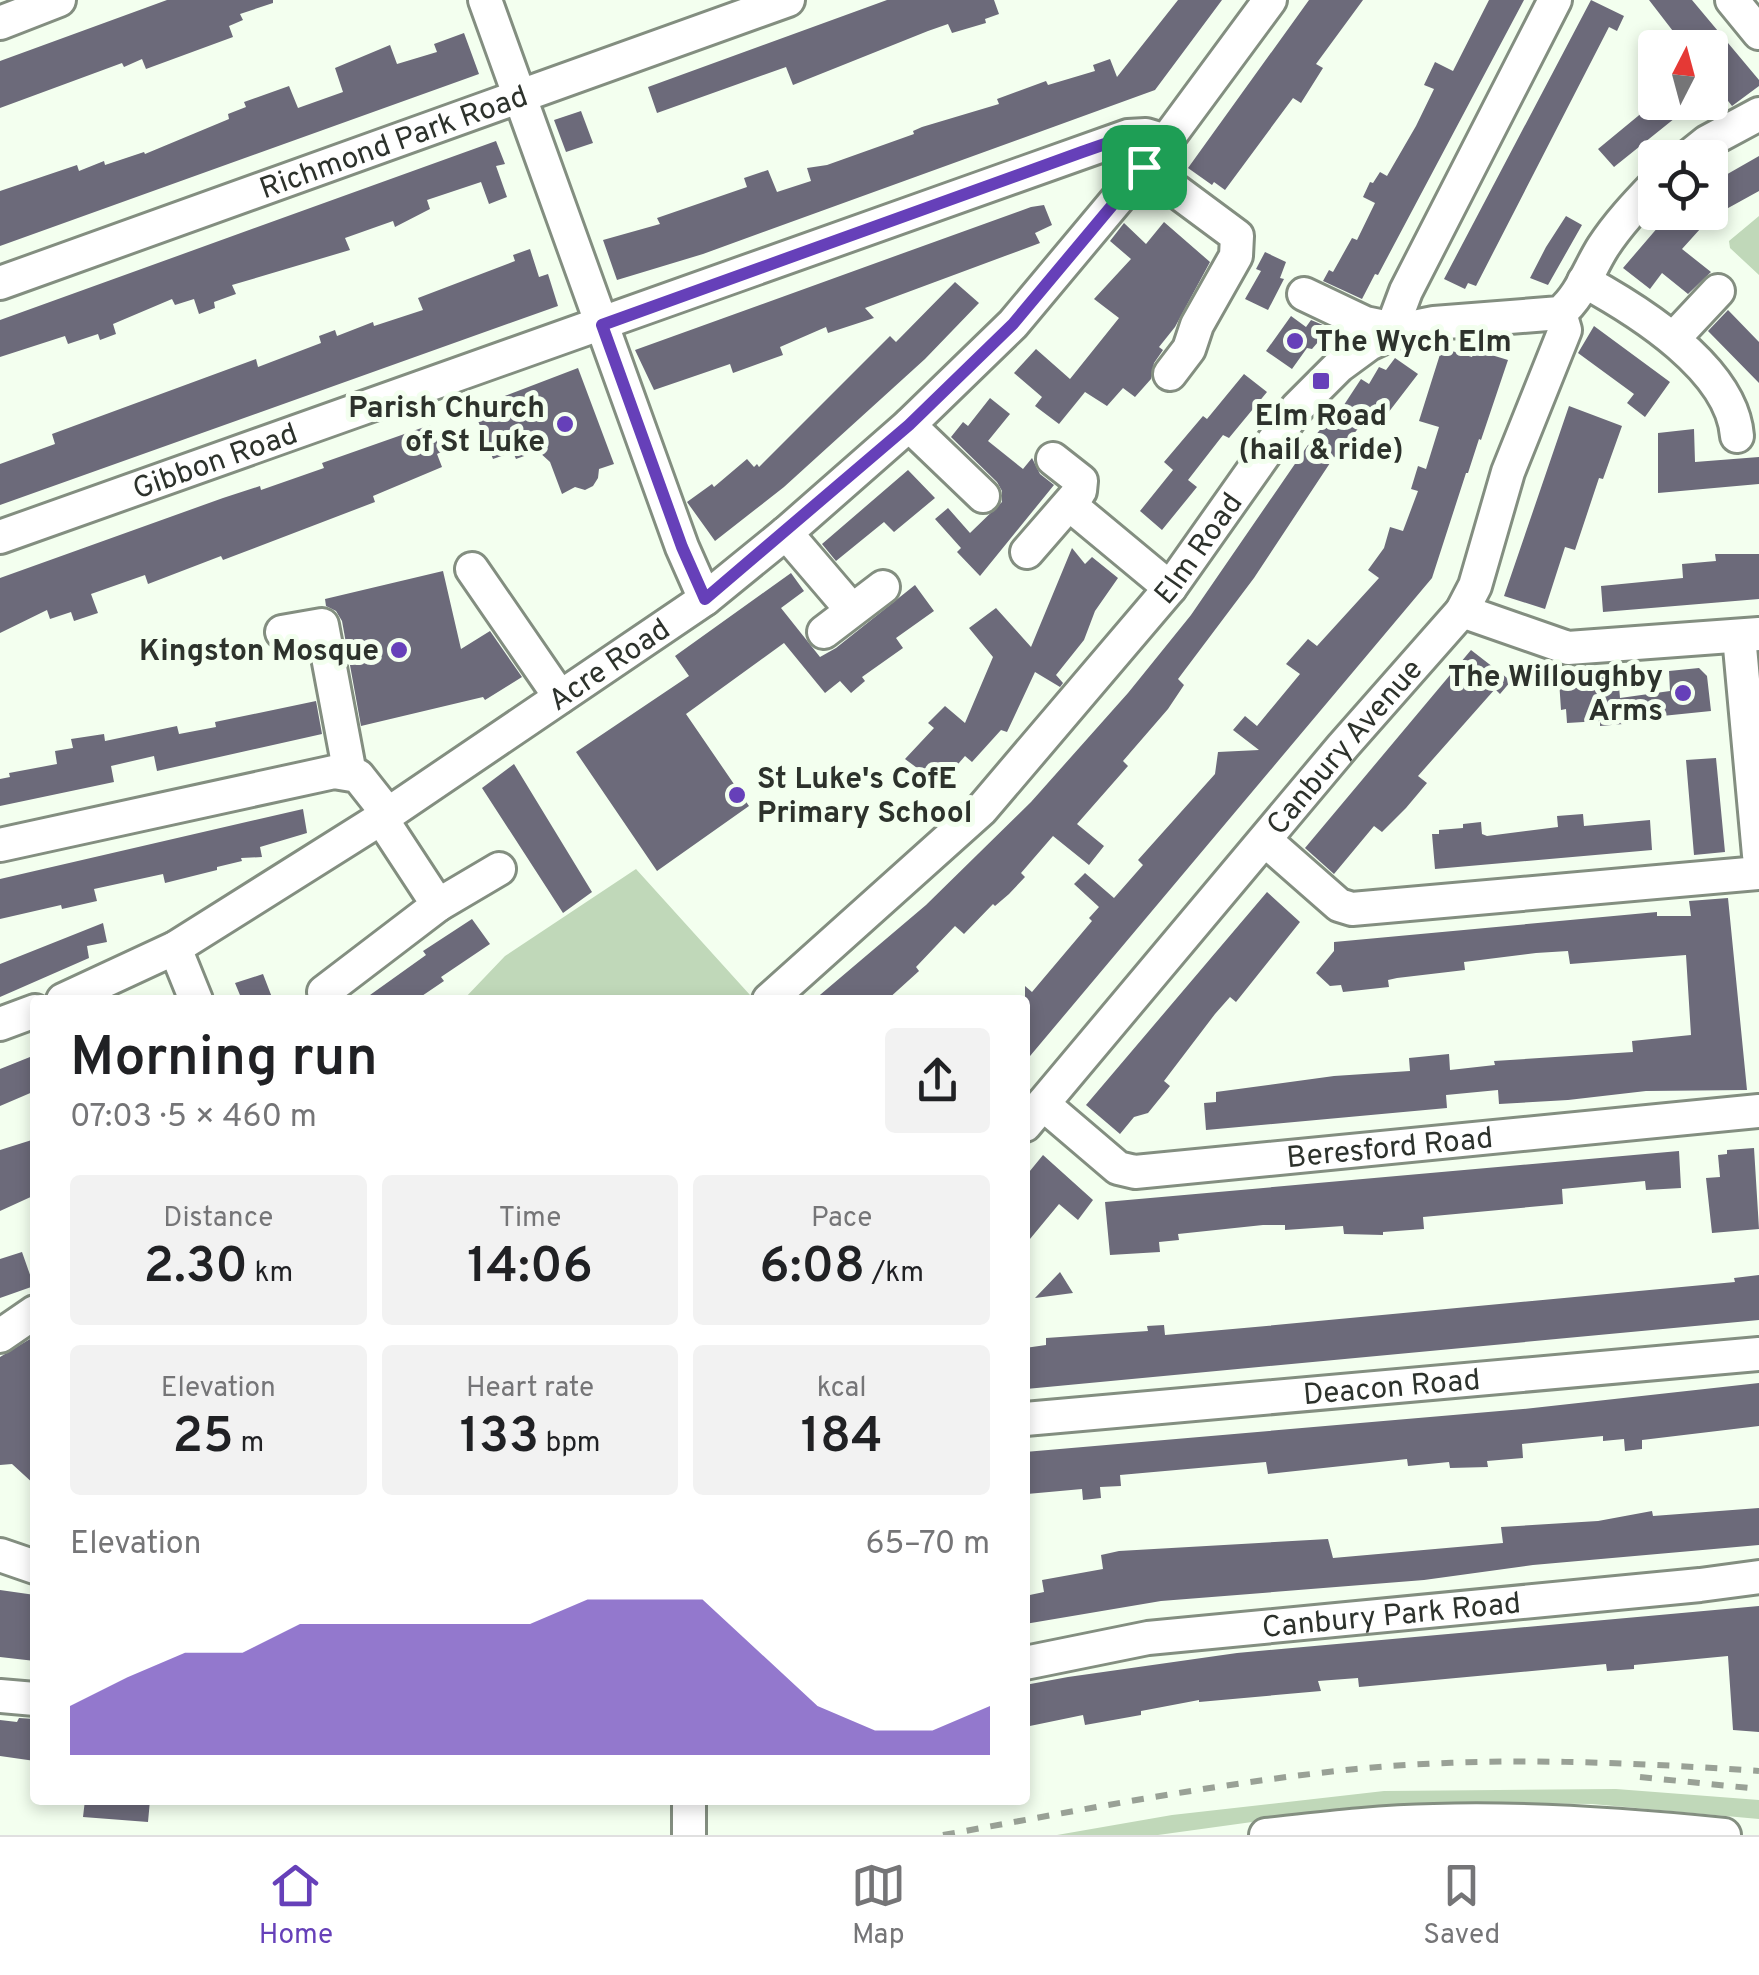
<!DOCTYPE html>
<html lang="en">
<head>
<meta charset="utf-8">
<style>
  :root { --surface:#fff; --page:#f2f2f2; --text:#202124; --muted:#757577; --line:#e0e0e0; --accent:#6640b9 }
  body { margin:0; font-family:Overpass,sans-serif; background:var(--page); color:var(--text); height:100vh; display:flex; flex-direction:column; font-size:38px; white-space:nowrap }
  * { box-sizing:border-box; margin:0 }
  p { font-size:32px; color:var(--muted) }
  .icon { flex:none; width:55px; height:55px; fill:none; stroke:currentColor; stroke-width:2; stroke-linecap:round; stroke-linejoin:round }
  .map { position:relative; flex:1; overflow:hidden }
  .side { position:absolute; left:30px; top:995px; width:1000px; height:810px; display:flex; flex-direction:column; background:var(--surface); border-radius:10px; box-shadow:0 5px 15px #0003 }
  .side>* { flex:none }
  .needle { width:65px; rotate:6deg }
  .tools { position:absolute; left:1638px; top:30px; display:grid; gap:20px }
  .tools a { display:grid; place-items:center; width:90px; height:90px; border-radius:10px; background:var(--surface); box-shadow:0 5px 15px #0003; font-size:50px }
  .pin { position:absolute; display:grid; place-items:center; width:85px; height:85px; color:#fff; margin:-42px; border-radius:20px; box-shadow:0 5px 15px #0006 }
  .round { display:grid; place-items:center; flex:none; width:105px; height:105px; border-radius:10px; background:var(--page) }
  .summary { display:flex; align-items:center; justify-content:space-between; height:170px; padding:0 40px }
  h1 { font-size:55px; font-weight:600; line-height:75px }
  .metrics { display:grid; grid-template-columns:repeat(3,1fr); gap:15px; height:170px; padding:10px 40px }
  .metrics div { display:grid; align-content:center; border-radius:10px; background:var(--page); text-align:center }
  .metrics b { font-size:50px; font-weight:600 }
  .metrics small { font-size:28px; font-weight:400 }
  .metrics p { font-size:28px }
  .chart { height:280px; padding:20px 40px }
  .chart p { display:flex; justify-content:space-between }
  .chart svg { width:100%; height:180px; margin-top:10px; fill:var(--accent); opacity:.7 }
  .menu { display:flex; justify-content:space-around; align-items:center; height:140px; border-top:2px solid var(--line); background:var(--surface); font-size:28px; color:var(--muted) }
  .menu a { display:grid; justify-items:center; gap:5px }
  .menu .current { color:var(--accent) }
  .map>svg:first-child { display:block }
  .green { fill:#c0d8b9 }
  .building { fill:#6c6a7a }
  .lines { fill:none; stroke-linecap:round; stroke-linejoin:round }
  .minor-casing { stroke:#838e80; stroke-width:38 }
  .minor { stroke:#fff; stroke-width:32 }
  .rail { stroke:#99a196; stroke-width:6; stroke-dasharray:12 12; stroke-linecap:butt }
  .route-casing { stroke:#fff; stroke-width:20 }
  .route { stroke:#6640b9; stroke-width:12 }
  .poi-dot { fill:#6640b9; stroke:#f3ffef; stroke-width:4 }
  .labels { text-anchor:middle; stroke-width:10; stroke-linejoin:round; paint-order:stroke }
  .street-label { font-size:30px; fill:#2d322c; stroke:#f3ffef }
  .poi-label { font-size:30px; font-weight:bold; fill:#2d322c; stroke:#f3ffef; text-anchor:end }
</style>
</head>
<body>
<div class="map">
<svg width="1759" height="1835" viewBox="0 0 1759 1835">
  <rect width="100%" height="100%" fill="#f3ffef"/>
  <path class="green" d="M1759 216V275L1730 248 1729 241Z
    M636 869 750 995 744 1000H463L505 956Z
    M1616 1789 1759 1800V1819L1592 1804 1509 1803 1339 1810 1158 1835H1057L1172 1815 1384 1791Z"/>
  <path class="building" d="M167 0H273V3L240 14 243 20 229 26 233 37 146 69 142 59 124 67 122 63 0 108V61Z
    M887 0H994L999 14 985 19 986 23 952 33 948 24 928 31 793 85 786 67 657 113 648 87Z
    M1178 0H1222L1155 90 703 254 617 280 603 240 660 224 657 218 747 187 744 178 768 170 777 192 811 181 807 168 827 165 914 134 913 131 922 127 999 104 997 99 1046 81 1048 85 1095 71 1093 65 1110 59 1117 77Z
    M1309 0H1363L1316 64 1323 68 1301 103 1293 98 1225 190 1214 182 1212 185 1188 168Z
    M1489 0H1524L1378 275 1375 274 1362 299 1323 281 1329 270 1333 272 1352 238 1357 240 1375 203 1363 197 1370 182 1373 183 1380 172 1387 176 1416 126 1434 89 1424 85 1435 62 1453 71Z
    M1591 0 1624 16 1617 31 1609 27 1476 286 1468 283 1465 289 1444 279Z
    M1649 0H1692L1759 80V86L1732 106 1710 78V48H1686Z
    M464 33 479 74 0 246V191L77 165 79 171 104 161 105 165 144 152 145 154 229 119 228 114 246 107 244 102 289 86 298 108 343 92 335 68 390 45 397 64 437 52 434 44Z
    M1655 102H1695L1614 167 1598 149Z
    M581 111 593 143 566 152 554 120Z
    M496 141 505 164 496 166 507 197 489 204 481 182 427 200 430 209 395 227 393 221 345 238 350 250 232 285 236 294 214 302 215 308 199 314 194 299 175 305 172 299 113 324 116 334 100 340 98 334 68 344 65 336 0 357V320Z
    M1759 156V191L1710 218 1682 249 1711 272 1688 294 1662 273 1650 289 1623 268 1671 212H1710V184Z
    M1044 205 1052 225 1035 233 1040 243 865 308 874 318 828 333 826 327 780 347 783 355 733 373 730 364 654 390 635 350 1031 207Z
    M1566 216 1582 225 1548 285 1530 278 1546 247Z
    M1164 222 1210 262 1175 327 1159 347 1163 350 1154 363 1151 379 1135 397 1123 388 1107 406 1085 392 1059 424 1035 406 1042 397 1014 373 1036 349 1070 379 1119 318 1094 299 1131 259 1110 241 1124 223 1146 244Z
    M530 249 539 277 548 274 558 306 0 505V464L55 444 52 434 256 359 258 367 321 343 319 336 335 330 337 336 373 322 374 326 423 310 418 298 515 261 513 255Z
    M1265 252 1286 262 1280 278 1284 279 1268 310 1245 299 1261 271 1256 269Z
    M955 282 979 303 925 359 784 487 715 541 687 502 712 484 714 487 747 459 754 467 757 464 759 467 890 336 896 342Z
    M1728 310 1759 342V383L1708 331Z
    M1291 316 1306 327 1311 320 1330 328 1312 349 1307 348 1292 369 1266 351Z
    M1594 326 1670 382 1645 417 1627 403 1634 394 1578 353Z
    M1442 348 1472 357 1475 350 1508 360 1481 440 1479 439 1468 473H1466L1432 578 1025 1062V986L1032 992 1092 921 1089 918 1099 907 1074 884 1085 873 1114 898 1143 865 1138 860 1215 774 1218 752 1259 750 1233 730 1245 716 1257 726 1300 674 1286 664 1308 639 1317 646 1379 578 1368 570 1384 548 1390 527 1403 531 1418 491 1411 489 1418 466 1426 469 1439 427 1419 421Z
    M1395 358 1418 374 1388 413 1379 406 1373 414 1371 413 1332 460 1254 578 1178 679 1184 685 1168 709 1123 761 1128 766 1077 824 1104 846 1089 865 1053 836 1021 873 1025 877 1009 894 995 906 993 904 964 934 955 926 916 967 919 971 887 1000H814L926 905 1031 802 1128 693 1191 615 1310 442 1337 409 1340 411 1361 379 1369 384 1379 367 1386 370Z
    M578 368 614 464 599 469 598 478 593 486 585 490 575 487 562 494 550 462 538 451 516 459 513 452 493 459 473 408Z
    M1244 374 1267 392 1229 438 1223 435 1188 480 1197 487 1162 530 1140 511 1173 470 1164 462 1203 416 1207 419Z
    M990 398 1010 414 988 441 1023 469 1032 458 1040 474 1054 485 980 576 957 552 961 548 935 519 948 508 970 533 1002 502V491L997 482 951 437 963 422 968 426Z
    M1569 406 1622 426 1603 479 1599 478 1575 550 1565 547 1545 609 1504 596Z
    M430 425 441 452 437 454 442 467 373 496 375 502 223 560 221 556 148 584 145 575 91 594 98 613 74 621 71 612 50 619 47 610 0 633V578L223 498 260 486 261 490 324 468 322 463Z
    M1694 429 1695 462 1759 457V484L1658 493V433Z
    M908 470 935 498 894 532 884 522 836 561 822 544Z
    M1072 548 1085 564 1092 557 1118 578 1095 611 1084 640 1056 675 1063 683 1060 687 1035 672 1007 732 1001 730 972 762 965 756 940 785 905 759 934 728 928 723 945 706 965 723 993 657 969 628 996 608 1031 647Z
    M1715 554H1759V599L1603 612 1601 586 1683 578 1682 564 1716 561Z
    M443 571 461 649 490 631 522 677 485 700 483 697 361 726 342 621 336 611 326 606 325 599Z
    M791 573 804 591 781 608 820 657 836 648 915 585 934 611 896 638 903 648 862 677 865 681 851 693 840 681 825 693 784 643 686 714 749 806 657 871 576 752 689 676 675 656Z
    M1471 650 1511 681 1500 694 1495 689 1418 776 1427 783 1406 808 1382 832 1374 826 1334 874 1305 848Z
    M1699 668 1707 676 1711 711 1623 720V724L1600 726V721L1567 723 1566 709 1561 710 1559 680 1618 675 1620 698 1670 691 1669 671Z
    M316 701 322 734 157 771 154 756 111 766 114 782 0 806V779L10 777 9 773 57 764 55 751 73 748 71 739 104 734 105 741 177 726 179 734 216 727 215 722Z
    M1716 758 1725 852 1694 855 1686 760Z
    M514 764 592 892 563 913 482 788Z
    M303 809 307 833 260 847 262 857 241 858 242 861 217 867V870L165 883 163 874 94 889 97 901 62 909 61 905 0 919V879Z
    M1583 814 1584 826 1650 820 1652 850 1435 869 1432 834H1439V830L1463 828V824L1481 822 1482 834 1487 836 1558 827 1557 816Z
    M1267 892 1300 922 1236 1002 1230 997 1215 1014 1164 1081 1170 1086 1148 1113 1134 1117 1120 1134 1086 1105Z
    M1728 898 1747 1090 1646 1091 1568 1100 1499 1104 1498 1090 1446 1095 1447 1108 1206 1130 1204 1103 1216 1102V1092L1334 1076 1410 1071 1409 1058 1449 1054 1450 1070 1495 1065 1494 1061 1633 1052 1632 1041 1691 1035 1686 955 1570 964 1568 951 1536 953 1464 962 1465 970 1397 978 1388 980 1389 987 1343 992 1341 985 1330 986 1316 973 1334 951V942L1657 912V916H1691L1689 901Z
    M472 919 490 944 441 977 444 981 416 1000H363L426 955 423 951Z
    M103 923 107 942 87 946 89 958 0 997V964Z
    M263 974 273 1000H242L235 983Z
    M35 1055V1091L0 1106V1069Z
    M35 1139V1195L0 1211V1150Z
    M1754 1148 1759 1229 1712 1233 1706 1178 1720 1177 1718 1155 1727 1154V1150Z
    M1679 1151 1681 1188 1646 1190 1645 1181 1562 1189 1563 1204 1423 1217 1424 1229 1383 1232V1235L1344 1234 1343 1226 1285 1230V1225H1263L1178 1234 1179 1240 1159 1242 1160 1252 1110 1255 1105 1202Z
    M1043 1155 1093 1200 1078 1220 1059 1204 1025 1245V1177Z
    M22 1252 34 1286 0 1298V1259Z
    M1060 1272 1073 1293 1035 1298Z
    M1759 1275V1320L1026 1389 1025 1348 1046 1345V1338L1148 1331 1147 1326 1164 1325 1165 1335 1244 1328 1735 1282 1734 1278Z
    M35 1336V1485L12 1464 0 1465V1357Z
    M1759 1383V1426L1642 1440V1449L1625 1451 1624 1439 1603 1441V1436L1522 1444 1523 1458 1487 1461 1488 1467 1450 1468 1449 1462 1408 1466 1407 1459 1268 1474 1266 1462 1120 1475 1121 1486 1100 1487 1101 1498 1083 1500 1082 1489 1027 1494 1025 1452 1523 1409Z
    M1759 1508V1545L1533 1565 1424 1580 1161 1601 1025 1624V1596L1044 1592 1042 1580 1103 1569 1101 1555 1119 1551 1328 1539 1333 1558 1503 1543 1501 1527 1598 1521 1652 1511 1653 1516Z
    M0 1590 35 1595V1661L0 1657Z
    M1759 1606V1732L1733 1730 1728 1656 1634 1665V1669L1607 1671 1606 1664 1359 1687 1358 1678 1318 1681 1321 1691 1199 1702V1700L1141 1711V1715L1085 1725 1083 1715 1025 1727V1685L1068 1677 1237 1653Z
    M19 1718 35 1719V1761L0 1756V1720L17 1722Z
    M85 1800H150L148 1822 83 1817Z"/>
  <g class="lines">
    <defs>
      <g id="minor">
        <path d="M485 0 682 547 705 599"/>
        <path d="M1732 0 1759 33"/>
        <path d="M0 23 59 0"/>
        <path d="M1687 158 1707 142 1759 114"/>
        <path d="M1144 167 1237 236 1236 256 1197 325 1189 349 1170 374"/>
        <path d="M1584 281C1639 311 1732 369 1737 436"/>
        <path id="s1" d="M0 283 788 0"/>
        <path d="M1304 294 1365 323 1399 330"/>
        <path d="M1399 330 1397 315 1406 291 1555 0"/>
        <path d="M1674 338 1718 291"/>
        <path d="M909 425 983 496"/>
        <path d="M1070 505 1170 588"/>
        <path d="M786 533 851 609"/>
        <path id="s2" d="M0 537 1128 136 1146 135 1166 141"/>
        <path d="M1027 552 1080 491 1081 481 1053 459"/>
        <path d="M472 569 560 697"/>
        <path d="M1462 611 1568 648 1759 634"/>
        <path d="M282 632 322 625 350 774"/>
        <path d="M824 632 883 587"/>
        <path d="M1739 636 1759 855"/>
        <path d="M1265 840 1339 905 1352 909 1759 873"/>
        <path d="M0 845 334 772 358 776 388 814"/>
        <path d="M438 905 499 869"/>
        <path d="M175 948 196 1000"/>
        <path d="M324 992 438 905 381 818"/>
        <path id="s3" d="M63 1000 175 948 388 814 705 599 786 533 909 425 1013 324 1166 141 1270 0"/>
        <path id="s4" d="M769 1000 982 809 1170 588 1297 408 1339 366 1369 344 1399 330 1434 323 1560 313C1581 296 1589 269 1603 247 1618 224 1636 205 1655 185"/>
        <path d="M0 1024 35 1011"/>
        <path id="s5" d="M1043 1104 1118 1168 1135 1172 1759 1111"/>
        <path id="s6" d="M1025 1125 1343 746 1462 611 1475 586 1508 472 1565 330 1560 313"/>
        <path d="M0 1336 35 1312"/>
        <path id="s7" d="M1025 1419 1759 1354"/>
        <path d="M0 1555 35 1567"/>
        <path id="s8" d="M1025 1663 1148 1638 1700 1585 1759 1577"/>
        <path d="M0 1696 35 1699"/>
        <path d="M689 1835V1800"/>
        <path d="M1266 1835C1321 1829 1377 1822 1434 1821 1531 1818 1627 1825 1724 1835"/>
      </g>
    </defs>
    <use href="#minor" class="minor-casing"/>
    <use href="#minor" class="minor"/>
    <path class="rail" d="M1640 1777 1759 1789
      M943 1835C1081 1810 1217 1783 1356 1769 1490 1756 1625 1762 1759 1771"/>
  </g>
  <g class="lines">
    <defs>
      <path id="route" d="M1146 135 1166 141 1013 324 909 425 705 599 682 547 602 325 1082 152 1128 136Z"/>
    </defs>
    <use href="#route" class="route-casing"/>
    <use href="#route" class="route"/>
  </g>
  <g class="poi-dot">
    <circle cx="1295" cy="341" r="10"/>
    <rect x="1311" y="371" width="20" height="20" rx="5"/>
    <circle cx="565" cy="424" r="10"/>
    <circle cx="399" cy="650" r="10"/>
    <circle cx="1683" cy="693" r="10"/>
    <circle cx="737" cy="795" r="10"/>
  </g>
  <g class="labels">
    <g class="street-label">
      <text dy="10" stroke="none"><textPath href="#s1" startOffset="418">Richmond Park Road</textPath></text>
      <text dy="10" stroke="none"><textPath href="#s2" startOffset="228">Gibbon Road</textPath></text>
      <text dy="10" stroke="none"><textPath href="#s4" startOffset="625">Elm Road</textPath></text>
      <text dy="10" stroke="none"><textPath href="#s3" startOffset="642">Acre Road</textPath></text>
      <text dy="10" stroke="none"><textPath href="#s6" startOffset="495">Canbury Avenue</textPath></text>
      <text dy="10" stroke="none"><textPath href="#s5" startOffset="372">Beresford Road</textPath></text>
      <text dy="10" stroke="none"><textPath href="#s7" startOffset="368">Deacon Road</textPath></text>
      <text dy="10" stroke="none"><textPath href="#s8" startOffset="370">Canbury Park Road</textPath></text>
    </g>
    <g class="poi-label">
      <text x="1315" y="351" text-anchor="start">The Wych Elm</text>
      <text x="545" y="417">Parish Church<tspan x="545" dy="34">of St Luke</tspan></text>
      <text x="1321" y="425" text-anchor="middle">Elm Road<tspan x="1321" dy="34">(hail &amp; ride)</tspan></text>
      <text x="379" y="660">Kingston Mosque</text>
      <text x="1663" y="686">The Willoughby<tspan x="1663" dy="34">Arms</tspan></text>
      <text x="757" y="788" text-anchor="start">St Luke's CofE<tspan x="757" dy="34">Primary School</tspan></text>
    </g>
  </g>
</svg>
<div class="tools">
<a><svg class="needle" viewBox="-14 -14 28 28"><path d="M0-13l5 13h-10z" fill="#e53935"/><path d="M0 13l5-13h-10z" fill="#757577"/></svg></a>
<a><svg class="icon" aria-label="locate" viewBox="0 0 24 24"><circle cx="12" cy="12" r="6"/><path d="M12 2v4M12 18v4M2 12h4M18 12h4"/></svg></a>
</div>
<div class="pin" style="left:1144px;top:167px;background:#1e9e55"><svg class="icon" aria-label="arrive" viewBox="0 0 24 24"><path d="M6 21V4h12l-3 4 3 4H6"/></svg></div>
<section class="side">
<div class="summary"><div><h1>Morning run</h1><p>07:03 · 5 × 460 m</p></div><a class="round"><svg class="icon" aria-label="share" viewBox="0 0 24 24"><path d="M12 15V3M7 8l5-5 5 5M5 13v7h14v-7"/></svg></a></div>
<div class="metrics">
<div><p>Distance</p><b>2.30<small> km</small></b></div>
<div><p>Time</p><b>14:06</b></div>
<div><p>Pace</p><b>6:08<small> /km</small></b></div>
</div>
<div class="metrics">
<div><p>Elevation</p><b>25<small> m</small></b></div>
<div><p>Heart rate</p><b>133<small> bpm</small></b></div>
<div><p>kcal</p><b>184</b></div>
</div>
<div class="chart"><p><span>Elevation</span>65–70 m</p>
<svg viewBox="0 0 160 44" preserveAspectRatio="none"><path d="M0 44V32L10 25L20 19L30 19L40 12L50 12L60 12L70 12L80 12L90 6L100 6L110 6L120 19L130 32L140 38L150 38L160 32V44z"/></svg>
</div>
</section>
</div>
<nav class="menu">
<a class="current"><svg class="icon" aria-label="home" viewBox="0 0 24 24"><path d="M3 11l9-7 9 7M6 9v11h12V9"/></svg>Home</a>
<a><svg class="icon" aria-label="map" viewBox="0 0 24 24"><path d="M3 6l6-2 6 2 6-2v14l-6 2-6-2-6 2zM9 4v14M15 6v14"/></svg>Map</a>
<a><svg class="icon" aria-label="saved" viewBox="0 0 24 24"><path d="M7 4h10v16l-5-4-5 4z"/></svg>Saved</a>
</nav>
</body>
</html>
